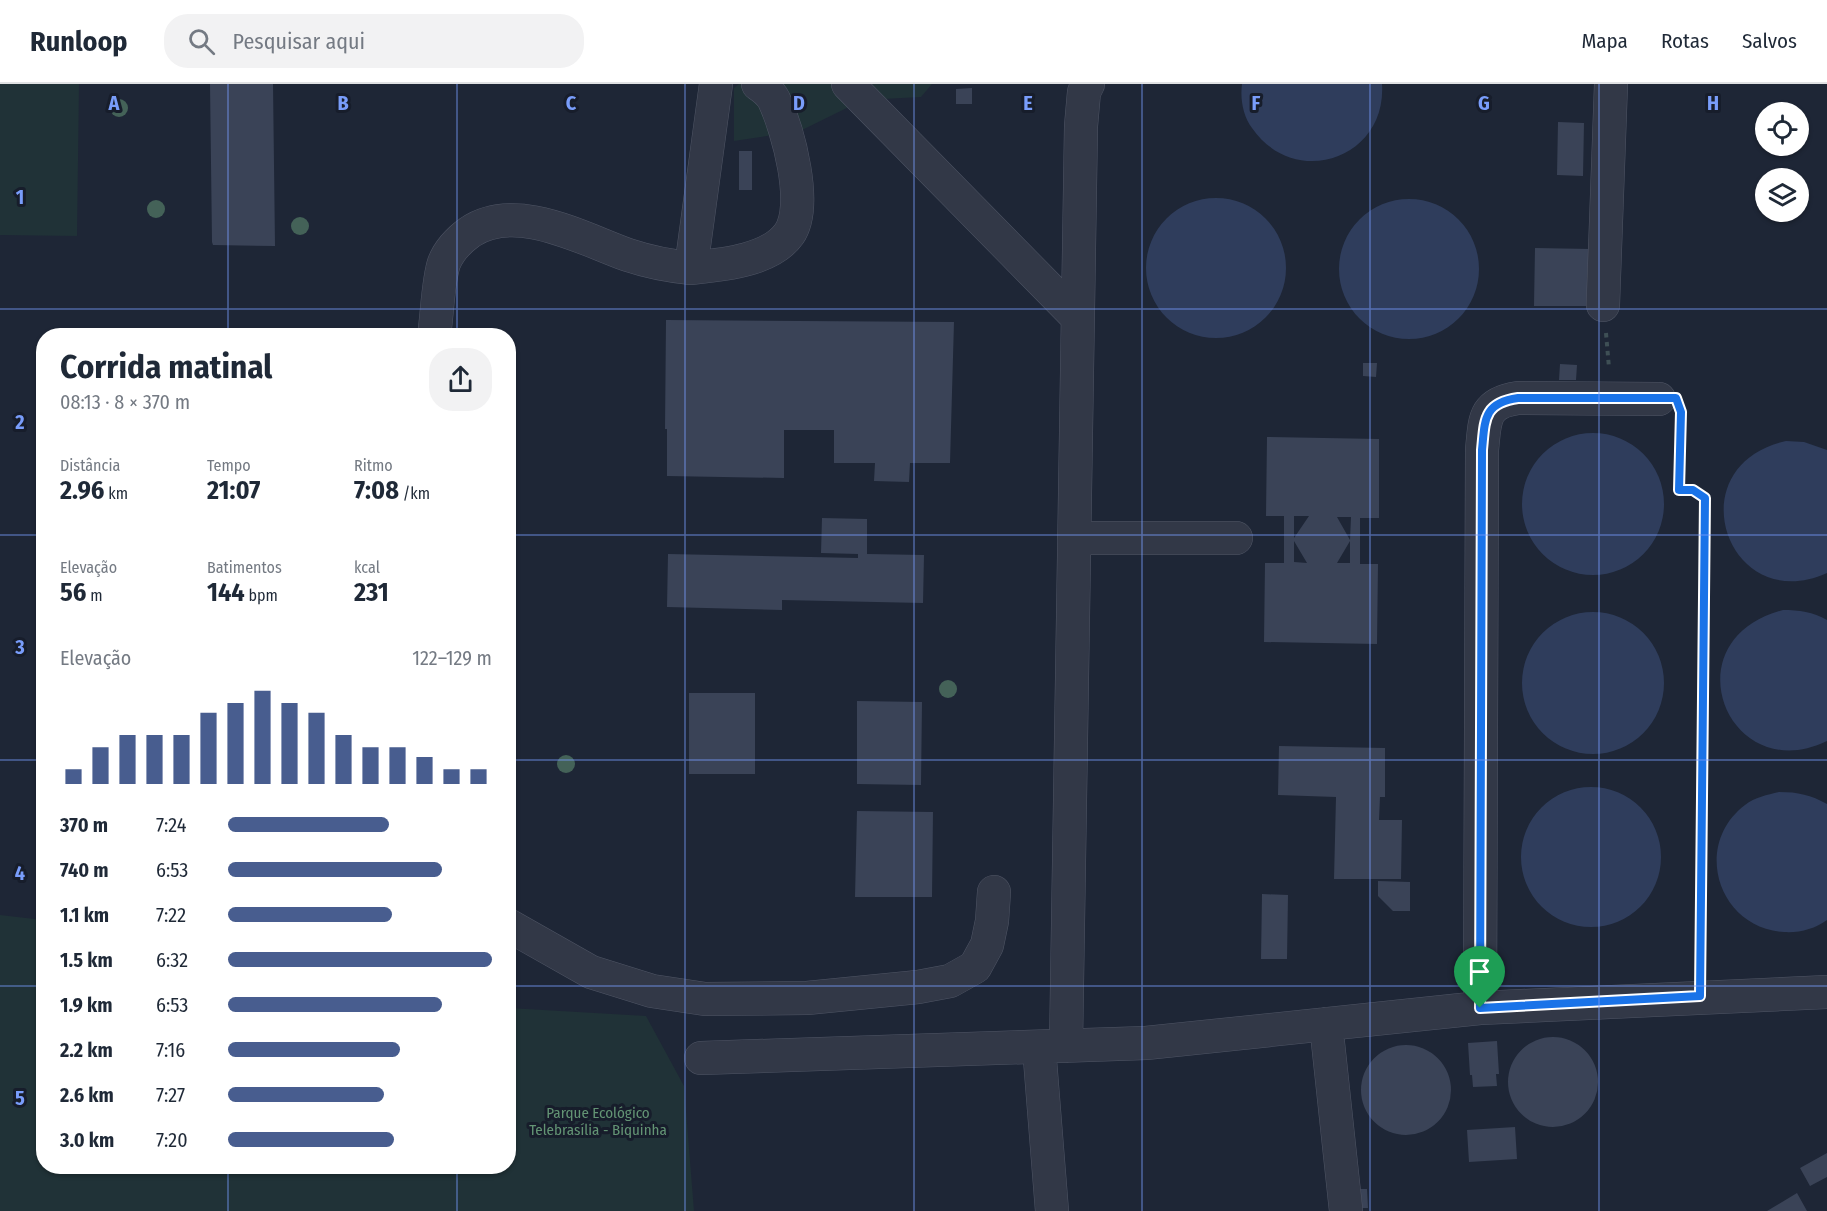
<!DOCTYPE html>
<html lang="pt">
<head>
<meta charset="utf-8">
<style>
  :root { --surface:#fff; --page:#f2f2f3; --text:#1f2937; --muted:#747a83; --line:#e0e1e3; --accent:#485d8f }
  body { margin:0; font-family:"Fira Sans Condensed",sans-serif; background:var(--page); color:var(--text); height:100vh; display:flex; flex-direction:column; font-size:22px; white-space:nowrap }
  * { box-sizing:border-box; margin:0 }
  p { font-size:20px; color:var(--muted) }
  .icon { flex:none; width:33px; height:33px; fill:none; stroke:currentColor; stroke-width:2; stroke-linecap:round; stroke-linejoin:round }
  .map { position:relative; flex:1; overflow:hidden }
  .panel { position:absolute; left:36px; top:244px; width:480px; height:846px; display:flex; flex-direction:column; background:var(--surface); border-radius:24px; box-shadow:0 2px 4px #0004 }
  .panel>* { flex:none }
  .tools { position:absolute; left:1755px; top:18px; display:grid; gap:12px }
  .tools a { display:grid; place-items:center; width:54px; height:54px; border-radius:50%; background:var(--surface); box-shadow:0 2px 4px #0004; font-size:30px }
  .pin { position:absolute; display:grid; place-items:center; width:51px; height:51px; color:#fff; margin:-62px -26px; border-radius:50% 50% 50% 0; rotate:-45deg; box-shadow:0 0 6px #0007 }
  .pin .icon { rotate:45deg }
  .round { display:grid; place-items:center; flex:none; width:63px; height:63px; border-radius:24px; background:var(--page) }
  .summary { display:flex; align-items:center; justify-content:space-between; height:102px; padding:0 24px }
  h1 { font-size:33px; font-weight:700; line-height:45px }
  .figures { display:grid; grid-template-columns:repeat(3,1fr); gap:9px; height:102px; padding:6px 24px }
  .figures div { display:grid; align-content:center }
  .figures b { font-size:26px; font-weight:700 }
  .figures small { font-size:16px; font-weight:400 }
  .figures p { font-size:16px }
  .chart { height:168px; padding:12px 24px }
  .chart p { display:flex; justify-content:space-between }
  .chart svg { width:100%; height:108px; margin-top:6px; stroke:var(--accent); stroke-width:6 }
  ul { padding:0 24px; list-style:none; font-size:20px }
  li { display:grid; grid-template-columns:96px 72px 1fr; align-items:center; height:45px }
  li i { height:15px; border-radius:8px; background:var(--accent) }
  header { display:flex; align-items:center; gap:36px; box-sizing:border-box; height:84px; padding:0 30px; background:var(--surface); border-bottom:2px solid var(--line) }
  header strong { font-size:28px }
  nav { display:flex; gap:33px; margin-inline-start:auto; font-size:21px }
  .search { width:420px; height:54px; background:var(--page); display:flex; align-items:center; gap:15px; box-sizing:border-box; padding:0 21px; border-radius:24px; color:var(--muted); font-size:22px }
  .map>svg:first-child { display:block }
  .green { fill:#203237 }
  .water { fill:#2f3d5c }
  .building { fill:#3a4357; fill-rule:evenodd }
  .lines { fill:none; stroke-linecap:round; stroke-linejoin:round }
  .minor-casing { stroke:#4f5565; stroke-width:34 }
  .path { stroke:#3e4f55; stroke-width:4; stroke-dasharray:4.5 4.5; stroke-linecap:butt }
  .minor { stroke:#323847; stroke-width:33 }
  .tree { fill:#446258 }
  .route-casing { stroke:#fff; stroke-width:12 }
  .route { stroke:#1a73e8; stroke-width:8 }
  .grid { fill:none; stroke:#799dfb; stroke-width:1.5; stroke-opacity:0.55 }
  .labels { text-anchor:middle; stroke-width:6; stroke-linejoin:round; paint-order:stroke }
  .park-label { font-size:15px; fill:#639474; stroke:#171d2b }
  .grid-label { font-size:20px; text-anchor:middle; font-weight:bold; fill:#799dfb; stroke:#171d2b; stroke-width:6; stroke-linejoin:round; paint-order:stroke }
</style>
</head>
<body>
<header>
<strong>Runloop</strong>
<div class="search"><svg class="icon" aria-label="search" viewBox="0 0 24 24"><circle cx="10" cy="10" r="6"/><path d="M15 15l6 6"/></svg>Pesquisar aqui</div>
<nav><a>Mapa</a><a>Rotas</a><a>Salvos</a></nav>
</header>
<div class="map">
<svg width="1827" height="1127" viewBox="0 0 1827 1127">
  <rect width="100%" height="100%" fill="#1e2636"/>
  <path class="green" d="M0 0H79L77 152 0 151Z
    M739 0H932L921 13 863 16 800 47 734 57V4Z
    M0 831 43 836 44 1083H508L509 924 646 932 684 1002 694 1127H0Z"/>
  <path class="water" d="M1242 0H1382C1387 75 1295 106 1252 44 1243 32 1240 15 1242 0Z
    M1146 184a70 70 0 1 1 140 0a70 70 0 1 1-140 0Z
    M1339 185a70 70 0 1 1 140 0a70 70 0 1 1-140 0Z
    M1522 420a71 71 0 1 1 142 0a71 71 0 1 1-142 0Z
    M1786 357 1804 358 1827 366V489C1727 534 1675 382 1786 357Z
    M1783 526C1799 526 1813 528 1827 536V657C1728 705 1668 556 1783 526Z
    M1522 599a71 71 0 1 1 142 0a71 71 0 1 1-142 0Z
    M1521 773a70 70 0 1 1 140 0a70 70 0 1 1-140 0Z
    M1779 708C1798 708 1811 711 1827 720V836C1815 845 1799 849 1784 848 1718 844 1692 761 1745 721 1755 713 1767 711 1779 708Z"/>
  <path class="building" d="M210 0H273L275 162 213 161 212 158Z
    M972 4V20H956V5Z
    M1558 38 1584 39 1583 92 1557 91Z
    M739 67H752V106H739Z
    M1535 164 1591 165V222H1534Z
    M666 236 954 238 950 379H910L909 398 874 397 875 379H834V346H784V394L667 392V345H665Z
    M1363 279H1377L1376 293 1363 292Z
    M1560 280 1577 281 1576 296H1559Z
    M1267 353 1379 355V434H1360V480H1378L1377 560 1264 558 1265 479H1284V432H1266ZM1294 432H1309L1294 454ZM1337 433H1351L1350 456ZM1294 457 1307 479 1294 478ZM1350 457V479H1337Z
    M822 434 867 435V470L924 471 923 519 782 516V526L667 523 668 470 858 474V470L821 469Z
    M689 609H755V690H689Z
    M857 617 922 618 921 701 857 700Z
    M1279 662 1385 664V713H1380L1379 736H1402L1401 795H1334L1336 713 1278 711Z
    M857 727 933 728 932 813H855Z
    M1378 797 1410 798V827H1393L1378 812Z
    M1262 810 1288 811 1287 875H1261Z
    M1508 998a45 45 0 1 1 90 0a45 45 0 1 1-90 0Z
    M1497 957 1499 990H1496L1497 1002 1473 1003 1472 991H1470L1468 959Z
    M1361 1006a45 45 0 1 1 90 0a45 45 0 1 1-90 0Z
    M1515 1043 1517 1075 1469 1078 1467 1046Z
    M1827 1069V1093L1810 1102 1800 1084Z
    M1360 1105H1367L1368 1124H1360Z
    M1797 1109 1807 1127H1767Z"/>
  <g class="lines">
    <defs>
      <path id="minor" d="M716 0 691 184C720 181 770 177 789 150 809 122 788 46 774 16 771 10 764 4 758 0
        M848 0 1078 234
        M1603 221 1611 0
        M434 252C437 233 438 196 444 179 449 166 459 156 470 148 516 117 583 155 628 171 649 178 669 182 691 184
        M1074 454H1236
        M508 841 591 888 652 907 705 915 807 914 918 903 950 897 975 883 987 861 992 837 994 808
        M1480 924 1482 366C1485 336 1483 319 1518 314L1659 315
        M1326 940 1346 1127
        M1066 962 1081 42 1084 8 1088 0
        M1039 963 1052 1127
        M701 974 1146 959 1480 924 1827 908"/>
    </defs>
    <use href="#minor" class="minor-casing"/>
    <path class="path" d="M1606 249 1609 284
      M1681 337 1679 406H1693L1705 414 1700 885"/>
    <use href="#minor" class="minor"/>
  </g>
  <g class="tree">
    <circle cx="119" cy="24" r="9"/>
    <circle cx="156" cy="125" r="9"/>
    <circle cx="300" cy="142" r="9"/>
    <circle cx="948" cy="605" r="9"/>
    <circle cx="566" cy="680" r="9"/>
  </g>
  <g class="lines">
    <defs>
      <path id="route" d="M1518 314H1676L1681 328 1679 406H1693L1705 414 1700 912 1480 924 1482 366C1485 336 1483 319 1518 314Z"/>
    </defs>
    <use href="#route" class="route-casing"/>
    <use href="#route" class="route"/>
  </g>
  <path class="grid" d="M228 0V252M457 0V252M685 0V1127M914 0V1127M1142 0V1127M1370 0V1127M1599 0V1127M0 225H1827M0 451H44M508 451H1827M0 676H44M508 676H1827M0 902H44M508 902H1827M228 1083V1127M457 1083V1127"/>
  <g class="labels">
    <g class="park-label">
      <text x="598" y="1034">Parque Ecológico<tspan x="598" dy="17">Telebrasília - Biquinha</tspan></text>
    </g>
  </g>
  <g class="grid-label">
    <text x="114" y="26">A</text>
    <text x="343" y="26">B</text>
    <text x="571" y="26">C</text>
    <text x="799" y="26">D</text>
    <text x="1028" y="26">E</text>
    <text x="1256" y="26">F</text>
    <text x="1484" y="26">G</text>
    <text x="1713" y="26">H</text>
    <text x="20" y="120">1</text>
    <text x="20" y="345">2</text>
    <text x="20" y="570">3</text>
    <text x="20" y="796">4</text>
    <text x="20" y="1021">5</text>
  </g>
</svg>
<div class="tools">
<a><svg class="icon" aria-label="locate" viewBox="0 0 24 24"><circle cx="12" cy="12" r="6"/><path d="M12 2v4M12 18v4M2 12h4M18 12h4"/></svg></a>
<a><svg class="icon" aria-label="layers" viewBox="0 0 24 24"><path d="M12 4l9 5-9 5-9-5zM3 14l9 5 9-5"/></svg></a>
</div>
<div class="pin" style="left:1480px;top:924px;background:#1e9e55"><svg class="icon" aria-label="arrive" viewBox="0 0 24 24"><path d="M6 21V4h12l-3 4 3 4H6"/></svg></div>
<section class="panel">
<div class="summary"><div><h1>Corrida matinal</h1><p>08:13 · 8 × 370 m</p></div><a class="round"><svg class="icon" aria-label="share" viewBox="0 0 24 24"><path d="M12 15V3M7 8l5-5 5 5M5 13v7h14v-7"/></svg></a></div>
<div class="figures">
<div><p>Distância</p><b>2.96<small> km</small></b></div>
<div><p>Tempo</p><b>21:07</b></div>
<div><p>Ritmo</p><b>7:08<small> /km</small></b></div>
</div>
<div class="figures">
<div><p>Elevação</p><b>56<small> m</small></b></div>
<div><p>Batimentos</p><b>144<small> bpm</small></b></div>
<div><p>kcal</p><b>231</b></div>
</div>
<div class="chart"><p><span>Elevação</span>122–129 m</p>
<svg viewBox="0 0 160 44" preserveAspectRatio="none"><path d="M5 44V38M15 44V29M25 44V24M35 44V24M45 44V24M55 44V15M65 44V11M75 44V6M85 44V11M95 44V15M105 44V24M115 44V29M125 44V29M135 44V33M145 44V38M155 44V38"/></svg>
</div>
<ul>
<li><b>370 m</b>7:24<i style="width:61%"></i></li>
<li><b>740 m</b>6:53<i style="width:81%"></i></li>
<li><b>1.1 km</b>7:22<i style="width:62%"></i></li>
<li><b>1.5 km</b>6:32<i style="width:100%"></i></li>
<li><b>1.9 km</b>6:53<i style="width:81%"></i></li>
<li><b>2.2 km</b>7:16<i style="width:65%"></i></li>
<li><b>2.6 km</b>7:27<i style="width:59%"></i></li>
<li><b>3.0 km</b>7:20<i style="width:63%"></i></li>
</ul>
</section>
</div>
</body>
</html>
